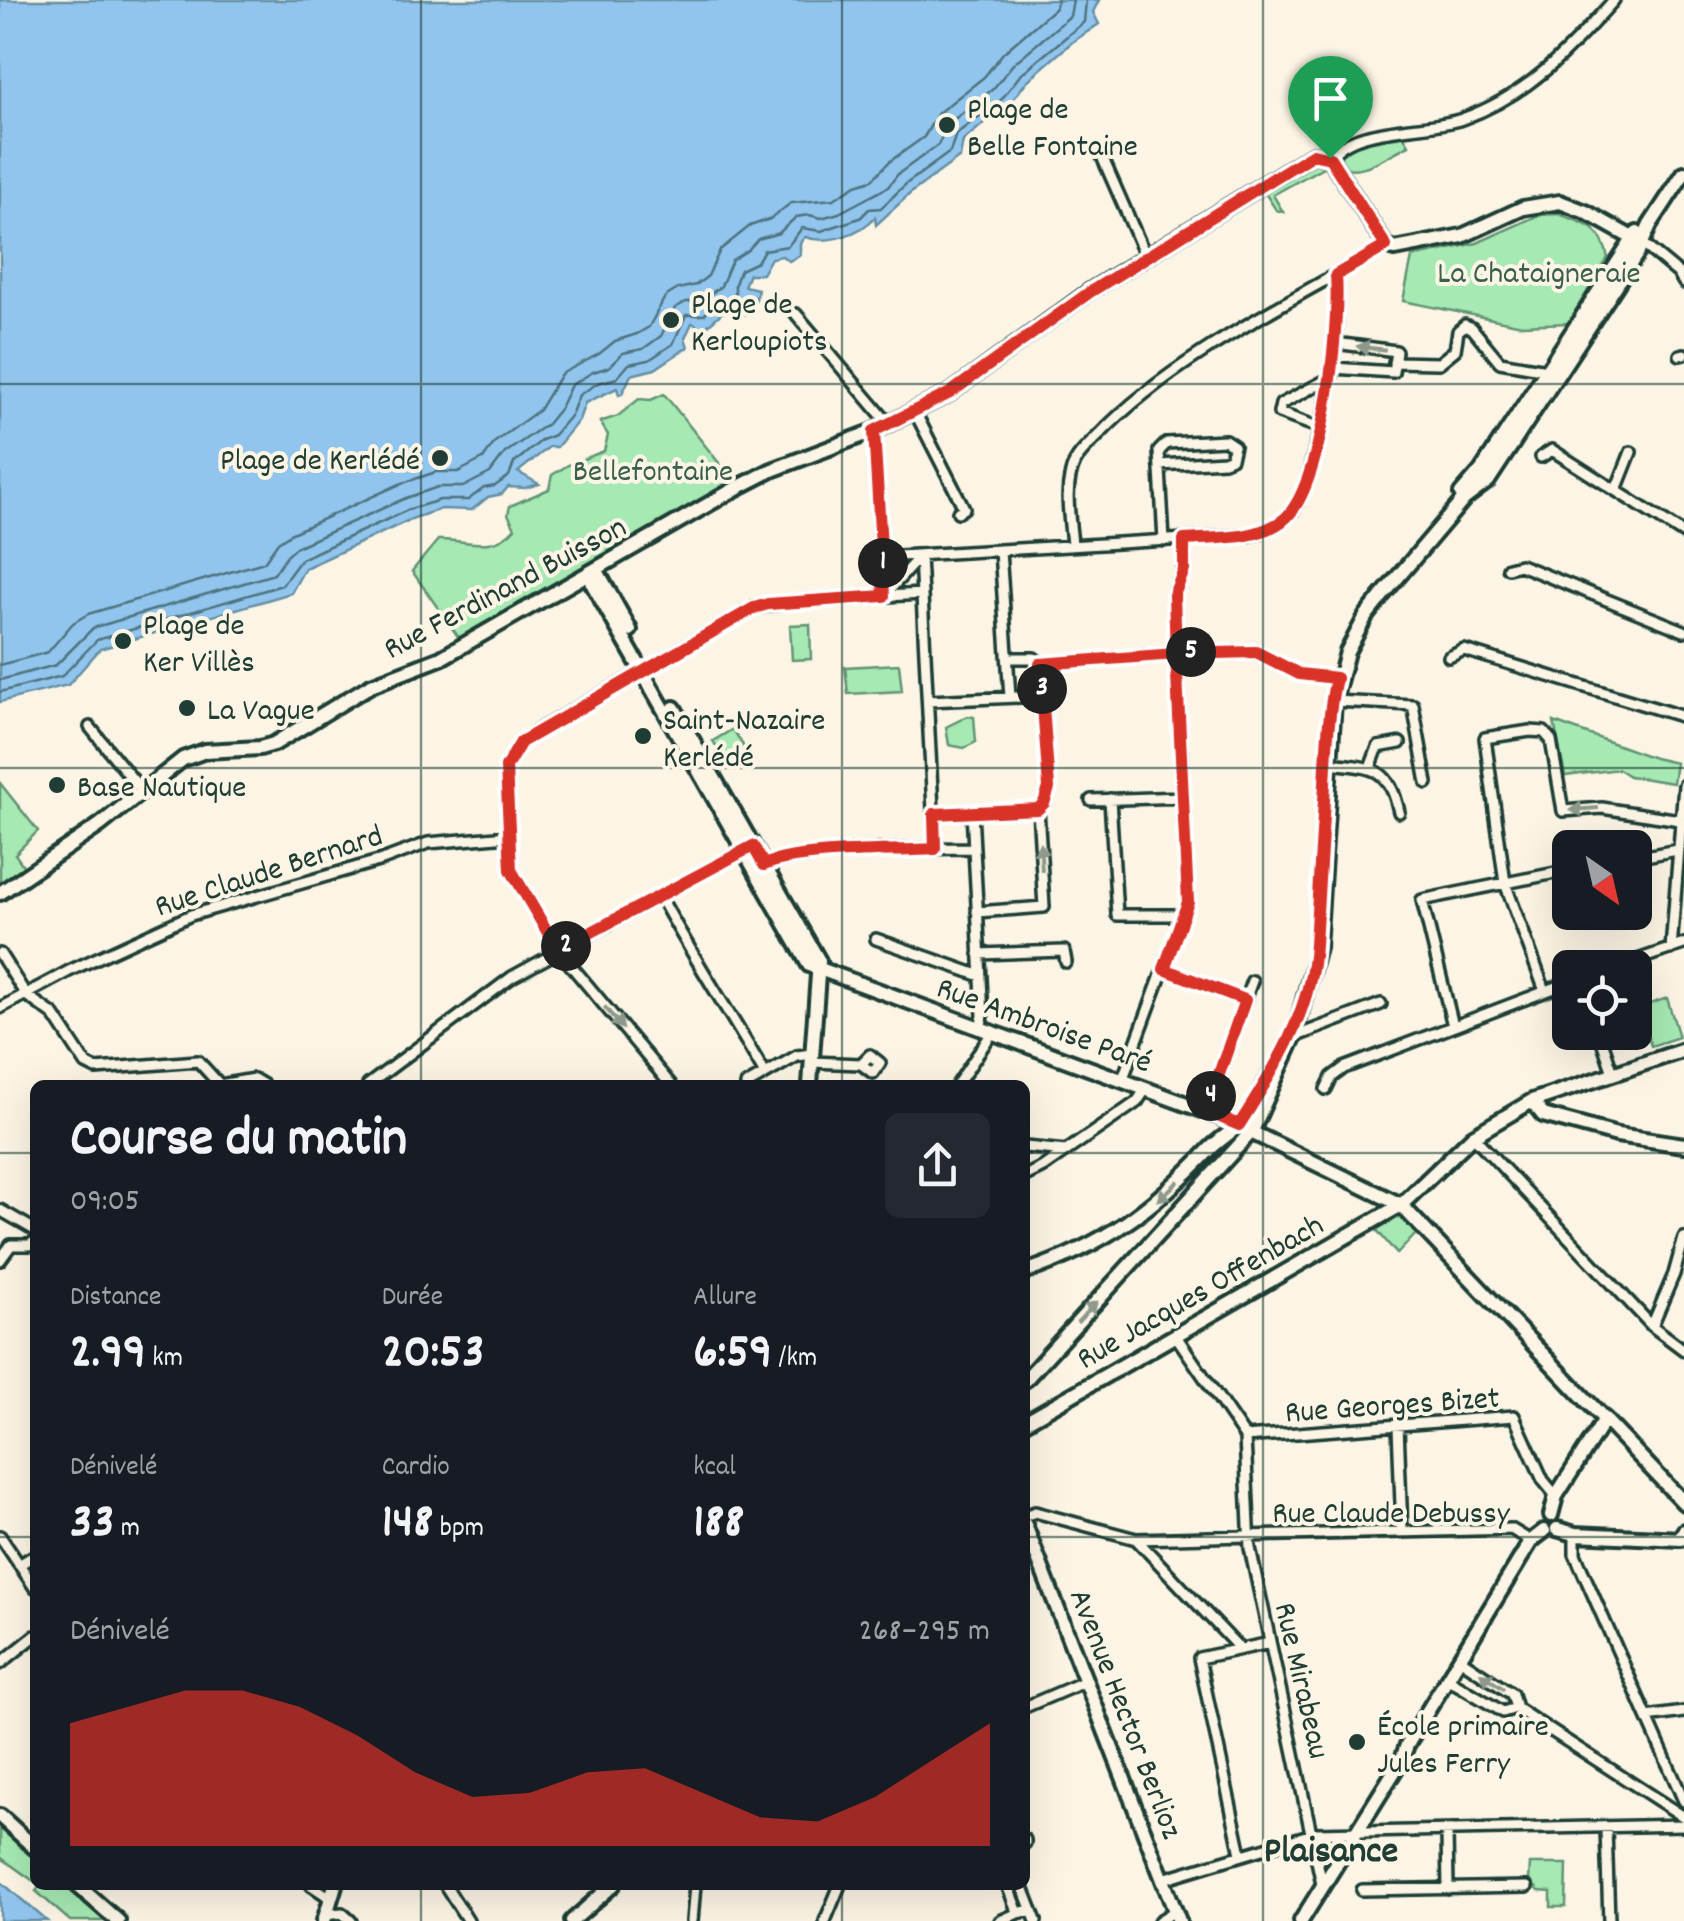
<!DOCTYPE html>
<html lang="fr">
<head>
<meta charset="utf-8">
<style>
  :root { --surface:#171b24; --page:#242831; --text:#f1f3f6; --muted:#9ea1a6; --accent:#d93025 }
  body { margin:0; font-family:Dekko,sans-serif; background:var(--page); color:var(--text); height:100vh; display:flex; flex-direction:column; font-size:38px; white-space:nowrap }
  * { box-sizing:border-box; margin:0 }
  p { font-size:32px; color:var(--muted) }
  .icon { flex:none; width:55px; height:55px; fill:none; stroke:currentColor; stroke-width:2; stroke-linecap:round; stroke-linejoin:round }
  .map { position:relative; flex:1; overflow:hidden }
  .sheet { position:absolute; left:30px; top:1080px; width:1000px; height:810px; display:flex; flex-direction:column; background:var(--surface); border-radius:15px; box-shadow:0 10px 40px #0002 }
  .sheet>* { flex:none }
  .needle { width:65px; rotate:146deg }
  .controls { position:absolute; left:1552px; top:830px; display:grid; gap:20px }
  .controls a { display:grid; place-items:center; width:100px; height:100px; border-radius:15px; background:var(--surface); box-shadow:0 10px 40px #0002; font-size:50px }
  .pin { position:absolute; display:grid; place-items:center; width:85px; height:85px; color:#fff; margin:-102px -42px; border-radius:50% 50% 50% 0; rotate:-45deg; box-shadow:0 0 10px #0007 }
  .pin .icon { rotate:45deg }
  .km { position:absolute; width:50px; height:50px; margin:-25px; border-radius:50%; background:#222; color:#fff; font-size:28px; line-height:50px; text-align:center }
  .round { display:grid; place-items:center; flex:none; width:105px; height:105px; border-radius:15px; background:var(--page) }
  .summary { display:flex; align-items:center; justify-content:space-between; height:170px; padding:0 40px }
  h1 { font-size:55px; font-weight:700; line-height:75px }
  .stats { display:grid; grid-template-columns:repeat(3,1fr); gap:15px; height:170px; padding:10px 40px }
  .stats div { display:grid; align-content:center }
  .stats b { font-size:50px; font-weight:700 }
  .stats small { font-size:28px; font-weight:400 }
  .stats p { font-size:28px }
  .chart { height:280px; padding:20px 40px }
  .chart p { display:flex; justify-content:space-between }
  .chart svg { width:100%; height:180px; margin-top:10px; fill:var(--accent); opacity:.7 }
  .map>svg:first-child { display:block }
  .green { fill:#a6e9b3; stroke:#629374; stroke-width:2.5 }
  .water { fill:#92c5ee; stroke:#648fa4; stroke-width:2.5 }
  .lines { fill:none; stroke-linecap:round; stroke-linejoin:round }
  .shore { stroke:#4d737e; stroke-width:2.5 }
  .street-casing { stroke:#1f3d34; stroke-width:16 }
  .secondary-casing { stroke:#1f3d34; stroke-width:20 }
  .street { stroke:#fcf5e5; stroke-width:9 }
  .secondary { stroke:#fcf5e5; stroke-width:12 }
  .oneway { fill:#8e998c }
  .route-casing { stroke:#fff; stroke-width:20 }
  .route { stroke:#d93025; stroke-width:12 }
  .grid { fill:none; stroke:#1f3d34; stroke-width:2.5; stroke-opacity:0.55 }
  .poi-dot { fill:#1f3d34; stroke:#fcf5e5; stroke-width:4 }
  .labels { text-anchor:middle; stroke-width:8; stroke-linejoin:round; paint-order:stroke }
  .poi-label { font-size:32px; fill:#1f3d34; stroke:#fcf5e5; text-anchor:start }
  .park-label { font-size:32px; fill:#3a5f4d; stroke:#fcf5e5 }
  .street-label { font-size:32px; fill:#1f3d34; stroke:#fcf5e5 }
  .quarter-label { font-size:38px; font-weight:bold; fill:#1f3d34; stroke:#fcf5e5 }
</style>
</head>
<body>
<div class="map">
<svg width="1684" height="1921" viewBox="0 0 1684 1921">
  <rect width="100%" height="100%" fill="#fcf5e5"/>
  <filter id="ink" filterUnits="userSpaceOnUse"><feTurbulence type="fractalNoise" baseFrequency=".01" numOctaves="2"/><feDisplacementMap in="SourceGraphic" scale="20" xChannelSelector="R" yChannelSelector="G"/><feConvolveMatrix kernelMatrix="1 2 1 2 8 2 1 2 1" color-interpolation-filters="sRGB"/></filter>
  <g filter="url(#ink)">
    <path class="green" d="M1403 135 1409 145C1390 154 1359 178 1341 165V151L1356 143Z
      M1313 161 1328 165 1334 180 1325 166 1273 195 1283 212 1276 210 1265 193 1266 188Z
      M1559 214C1588 225 1601 226 1608 258L1568 323 1522 325 1403 301 1412 257 1477 243 1539 215Z
      M664 394 735 483 459 638 412 571 438 540C467 539 493 554 515 528L508 514 510 506 549 489 552 475 568 465 604 451 608 435 600 422 618 416 639 399 651 400Z
      M810 624 811 659 792 660 790 625Z
      M899 664 902 691 848 694 845 667Z
      M968 716 974 717 976 742 964 748 949 745 946 727Z
      M1554 722 1654 758 1676 763 1673 783 1629 776 1618 769 1565 776Z
      M733 729 748 754 728 765 713 741Z
      M0 783 38 831 15 854 24 867 0 884Z
      M1667 998 1679 1037 1651 1046 1638 1008Z
      M1394 1218H1401L1416 1234 1397 1254 1376 1229Z
      M0 1826 35 1857V1882L0 1857Z
      M1530 1864H1567L1566 1907H1551V1892L1539 1891 1529 1879Z
      M41 1885H67L108 1921H70L36 1891Z"/>
    <path class="water" d="M0 0H1099L1093 12 1099 24 1071 43 1027 81 1006 109 997 112 963 141 960 157 912 192 876 225 875 217C861 234 827 245 805 237L800 243V255L789 261 782 256 771 258 762 274H749L744 286 758 289 756 299 745 314 727 308 704 329 695 333 696 325 692 323 685 338 688 347 655 369 631 375 622 394 619 395 617 388 585 403 579 420 557 447H549L518 472 539 484 525 488 508 487 502 494 488 497 472 510 441 509 414 518 305 568 291 593 100 649 68 685 0 702Z
      M0 1881 47 1921H0Z"/>
    <g class="lines">
      <path class="shore" d="M0 665 48 652 73 623 88 614 264 562 278 542 290 534 400 484 436 472H458L483 459 495 442 539 410 561 374 599 354 615 341 637 334 649 327 665 297 678 289 696 285 708 276 720 250 750 226 770 219 791 203 834 199 856 185 872 180 889 162 924 137 938 113 984 77 1003 53 1055 8 1058 0
        M0 680 56 665 93 628 274 574 287 555 296 547 406 498 438 487H463L490 473 505 453 547 424 560 408 571 385 593 372 609 367 623 353 643 349 661 336 675 308 686 302 701 301 721 286 732 260 748 250 758 239 779 233 796 217 809 215 821 218 839 213 888 187 898 174 938 145 948 124 993 89 1013 64 1070 16 1073 0
        M0 692 62 676 97 640 282 585 301 559 410 509 440 500H468L484 488 495 486 509 476 514 463 542 440 554 435 571 415 579 395 598 383 617 378 629 364 649 360 673 344 686 315H704L721 300 735 297V284L740 270 757 262 764 250 788 246 802 228 821 231 860 218 869 209 881 208 906 184 950 152 956 134 1001 100 1021 74 1084 22 1086 0"/>
      <defs>
        <path id="street" d="M1100 152 1146 257
          M1330 158C1352 124 1425 132 1462 119 1529 95 1567 52 1614 0
          M1643 244 1678 273 1684 283
          M796 314 889 424
          M1680 355 1684 354
          M1394 362 1439 363 1455 350 1458 331 1465 325 1472 328 1500 362 1547 370
          M1333 368 1393 372 1396 351 1335 343
          M915 412 964 508 958 512
          M1320 428 1279 413 1281 404 1332 377
          M874 431 884 596
          M1541 457 1552 450 1684 534
          M1160 465 1224 461 1231 458 1234 446 1225 440 1167 443 1159 451 1164 541
          M1616 490 1631 452
          M1072 545C1070 519 1063 487 1075 462 1080 452 1092 442 1100 434 1172 358 1295 299 1386 246
          M1000 551 1010 697
          M920 556 935 849
          M882 557 1253 535C1270 530 1288 521 1297 505 1306 489 1309 470 1314 453 1329 394 1341 336 1336 275
          M1508 568 1520 565 1684 631
          M884 596 920 556
          M1449 657 1464 650 1684 717
          M1041 664 1185 653 1256 652 1299 674 1336 678
          M928 701 1043 696
          M1334 701 1413 705 1427 783
          M90 727 142 791
          M1329 763C1372 768 1389 765 1399 812
          M1370 768 1378 747 1400 743
          M1110 799 1117 915H1183
          M1091 800 1184 797
          M972 812 983 1016 980 1028
          M934 814 1038 809 1045 803 1049 787 1041 664 1034 658H1009
          M1635 858 1677 850
          M759 868C797 848 926 849 974 848
          M660 896C692 956 730 1013 764 1072
          M977 912 1044 907 1038 809
          M876 939 981 976
          M1671 949 1684 785
          M0 954 26 995 54 1015 86 1064 96 1069 198 1061 220 1085 254 1079 264 1085
          M979 954 1064 951 1066 962
          M1614 968 1684 944
          M1164 969 1245 1000 1206 1111
          M1545 991 1505 883 1485 738 1530 731 1544 732 1551 740 1563 811 1602 808 1680 820
          M1245 1000 1252 981
          M0 1008 71 970 191 915 382 860 428 843 508 836
          M1453 1026 1422 900 1570 870
          M1599 1032 1613 1073
          M1294 1037 1381 1004
          M811 1062 861 1064 873 1073 880 1063 870 1055 861 1064
          M1122 1081 1188 902 1174 595 1185 564 1184 540
          M368 1085 512 977 746 849
          M671 1085 558 950 511 870 506 767 521 742 542 728 753 608 800 601 922 594
          M746 1085 797 1056 812 1054
          M957 1085 992 1033
          M1326 1089 1332 1077 1344 1068 1570 982
          M1473 1136 1652 1326 1684 1350
          M1025 1147 1066 1151
          M1025 1176 1043 1167 1137 1102 1145 1090
          M0 1210 35 1230
          M0 1260 11 1245H30L35 1241
          M1652 1326 1674 1274 1684 1238
          M1176 1336 1245 1437 1250 1548 1322 1884
          M1398 1426 1402 1531
          M1245 1437 1514 1416 1543 1480 1556 1496
          M1025 1516 1035 1512 1136 1539 1511 1529 1531 1541
          M1575 1534V1554L1684 1801
          M0 1536 35 1588
          M1136 1539 1240 1649
          M19 1565 35 1555
          M1461 1660 1512 1694 1516 1708
          M0 1664 35 1636
          M1448 1679 1503 1712 1516 1708
          M1025 1707 1086 1681
          M1516 1708 1684 1817
          M1647 1717 1684 1712
          M1606 1828 1609 1921
          M1447 1832 1448 1889
          M1025 1840V1843
          M1241 1854 1199 1658 1270 1643
          M1163 1879 1316 1833 1684 1825
          M311 1885 329 1897
          M445 1885 468 1921
          M1007 1885 1018 1913 1031 1910
          M1022 1885 1036 1921
          M1362 1890 1527 1887
          M325 1915 342 1913 351 1921
          M692 1921 695 1885
          M825 1921 840 1885
          M1000 1921 1018 1913
          M1159 1921 1175 1911"/>
        <path id="secondary" d="M1461 494 1481 471 1637 233
          M597 571 630 630
          M588 576 809 965 1216 1115 1401 1205 1684 1503
          M674 708 819 961 810 1085
          M0 893 100 825 183 759 205 751 260 748 274 744 371 685 441 658 735 489 772 470 874 431 950 393 1090 291 1313 154 1330 158 1386 246 1395 249 1462 236 1523 208 1560 202 1586 212 1643 244
          M1532 1101 1543 1115 1617 1135 1684 1145
          M1025 1272C1105 1245 1154 1208 1211 1148 1220 1139 1232 1132 1241 1123 1252 1110 1261 1091 1270 1076
          M1025 1380 1252 1131 1294 1037 1318 948 1334 701 1347 652 1366 616 1381 597 1464 499 1488 481 1638 252 1650 225 1684 173
          M1025 1422 1401 1205 1473 1136 1532 1101 1684 1050
          M1551 1515 1556 1496 1605 1419
          M1025 1525 1179 1921
          M1557 1529 1575 1534 1681 1539 1684 1531
          M0 1816 35 1848
          M77 1885 118 1921
          M324 1921 335 1885
          M572 1921 613 1885
          M1301 1921 1402 1759 1407 1745 1531 1541 1544 1531"/>
      </defs>
      <use href="#street" class="street-casing"/>
      <use href="#secondary" class="secondary-casing"/>
      <use href="#street" class="street"/>
      <use href="#secondary" class="secondary"/>
    </g>
    <defs><path id="oneway-solid" d="M-6-.8H1V-3.2L6.5 0L1 3.2V.8H-6Z" transform="scale(2.5)"/></defs>
    <g class="oneway">
      <use href="#oneway-solid" transform="translate(1371 348) rotate(-173)"/>
      <use href="#oneway-solid" transform="translate(1584 809) rotate(176)"/>
      <use href="#oneway-solid" transform="translate(1041 857) rotate(-94)"/>
      <use href="#oneway-solid" transform="translate(614 1018) rotate(50)"/>
      <use href="#oneway-solid" transform="translate(1168 1191) rotate(137)"/>
      <use href="#oneway-solid" transform="translate(1087 1312) rotate(-47)"/>
      <use href="#oneway-solid" transform="translate(1492 1681) rotate(-146)"/>
    </g>
  </g>
  <g class="lines" filter="url(#ink)">
    <defs>
      <path id="route" d="M1330 158 1313 154 1090 292 950 393 874 431 884 596 768 604 754 608 521 742 506 767 511 870 558 950 753 846 764 865C801 849 892 852 935 849L934 814 1038 809 1044 803 1049 788 1040 664 1176 654 1188 902 1164 969 1245 1000 1206 1111 1239 1125C1274 1071 1312 1010 1315 944 1318 890 1322 837 1325 784 1327 748 1328 713 1336 678L1299 674 1256 652 1176 654 1174 595 1184 570V540C1217 537 1254 541 1282 521 1323 492 1340 325 1336 275L1386 246 1330 158"/>
    </defs>
    <use href="#route" class="route-casing"/>
    <use href="#route" class="route"/>
  </g>
  <path class="grid" d="M421 0V1085M842 0V1085M1263 0V1921M0 384H1684M0 768H1684M0 1153H35M1025 1153H1684M0 1537H35M1025 1537H1684M421 1885V1921M842 1885V1921"/>
  <g class="poi-dot">
    <circle cx="947" cy="125" r="10"/>
    <circle cx="671" cy="320" r="10"/>
    <circle cx="440" cy="458" r="10"/>
    <circle cx="123" cy="641" r="10"/>
    <circle cx="187" cy="708" r="10"/>
    <circle cx="643" cy="736" r="10"/>
    <circle cx="57" cy="785" r="10"/>
    <circle cx="1357" cy="1742" r="10"/>
  </g>
  <g class="labels">
    <g class="poi-label">
      <text x="967" y="118">Plage de<tspan x="967" dy="37">Belle Fontaine</tspan></text>
      <text x="691" y="313">Plage de<tspan x="691" dy="37">Kerloupiots</tspan></text>
      <text x="420" y="469" text-anchor="end">Plage de Kerlédé</text>
      <text x="143" y="634">Plage de<tspan x="143" dy="37">Ker Villès</tspan></text>
      <text x="207" y="719">La Vague</text>
      <text x="663" y="729">Saint-Nazaire<tspan x="663" dy="37">Kerlédé</tspan></text>
      <text x="77" y="796">Base Nautique</text>
      <text x="1377" y="1735">École primaire<tspan x="1377" dy="37">Jules Ferry</tspan></text>
    </g>
    <g class="park-label">
      <text x="1539" y="282">La Chataigneraie</text>
      <text x="653" y="480">Bellefontaine</text>
    </g>
    <g class="street-label">
      <text transform="translate(504 586) rotate(-28)" y="11">Rue Ferdinand Buisson</text>
      <text transform="translate(268 869) rotate(-18)" y="11">Rue Claude Bernard</text>
      <text transform="translate(1045 1023) rotate(20)" y="11">Rue Ambroise Paré</text>
      <text transform="translate(1199 1290) rotate(-30)" y="11">Rue Jacques Offenbach</text>
      <text transform="translate(1392 1403) rotate(-4)" y="11">Rue Georges Bizet</text>
      <text x="1391" y="1522">Rue Claude Debussy</text>
      <text transform="translate(1304 1680) rotate(77)" y="11">Rue Mirabeau</text>
      <text transform="translate(1128 1713) rotate(69)" y="11">Avenue Hector Berlioz</text>
    </g>
    <g class="quarter-label">
      <text x="1331" y="1861">Plaisance</text>
    </g>
  </g>
</svg>
<div class="controls">
<a><svg class="needle" viewBox="-14 -14 28 28"><path d="M0-13l5 13h-10z" fill="#e53935"/><path d="M0 13l5-13h-10z" fill="#9ea1a6"/></svg></a>
<a><svg class="icon" aria-label="locate" viewBox="0 0 24 24"><circle cx="12" cy="12" r="6"/><path d="M12 2v4M12 18v4M2 12h4M18 12h4"/></svg></a>
</div>
<div class="pin" style="left:1330px;top:158px;background:#1e9e55"><svg class="icon" aria-label="arrive" viewBox="0 0 24 24"><path d="M6 21V4h12l-3 4 3 4H6"/></svg></div>
<b class="km" style="left:883px;top:563px">1</b>
<b class="km" style="left:566px;top:946px">2</b>
<b class="km" style="left:1042px;top:689px">3</b>
<b class="km" style="left:1211px;top:1096px">4</b>
<b class="km" style="left:1191px;top:652px">5</b>
<section class="sheet">
<div class="summary"><div><h1>Course du matin</h1><p>09:05</p></div><a class="round"><svg class="icon" aria-label="share" viewBox="0 0 24 24"><path d="M12 15V3M7 8l5-5 5 5M5 13v7h14v-7"/></svg></a></div>
<div class="stats">
<div><p>Distance</p><b>2.99<small> km</small></b></div>
<div><p>Durée</p><b>20:53</b></div>
<div><p>Allure</p><b>6:59<small> /km</small></b></div>
</div>
<div class="stats">
<div><p>Dénivelé</p><b>33<small> m</small></b></div>
<div><p>Cardio</p><b>148<small> bpm</small></b></div>
<div><p>kcal</p><b>188</b></div>
</div>
<div class="chart"><p><span>Dénivelé</span>268–295 m</p>
<svg viewBox="0 0 160 44" preserveAspectRatio="none"><path d="M0 44V14L10 10L20 6L30 6L40 10L50 17L60 26L70 32L80 31L90 26L100 25L110 31L120 37L130 38L140 32L150 23L160 14V44z"/></svg>
</div>
</section>
</div>
</body>
</html>
